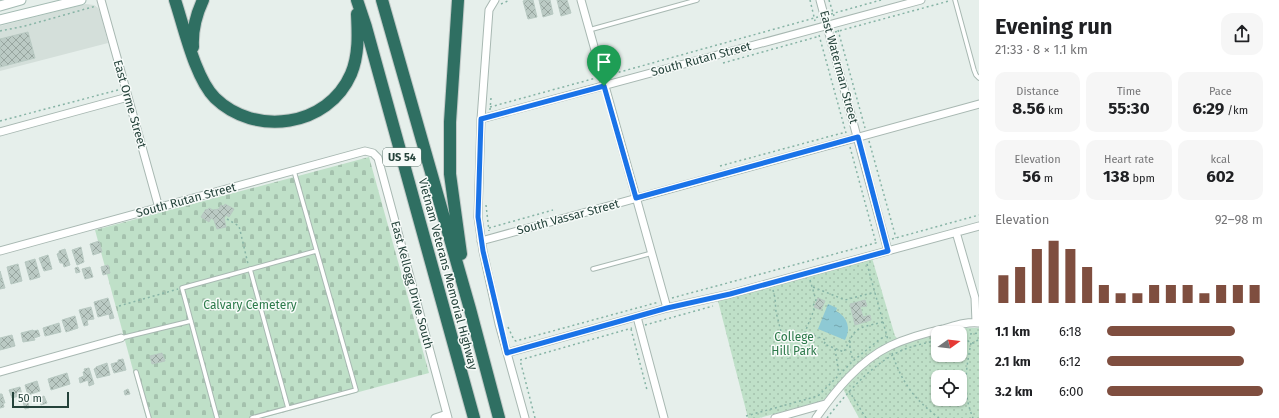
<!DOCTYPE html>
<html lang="en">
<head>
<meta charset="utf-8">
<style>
  :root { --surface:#fff; --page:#f6f6f6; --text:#202124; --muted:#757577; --accent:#7f4e3f }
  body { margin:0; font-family:"Fira Sans",sans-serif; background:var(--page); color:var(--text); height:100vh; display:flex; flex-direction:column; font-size:15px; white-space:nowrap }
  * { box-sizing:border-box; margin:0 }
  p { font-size:13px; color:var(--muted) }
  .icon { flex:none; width:22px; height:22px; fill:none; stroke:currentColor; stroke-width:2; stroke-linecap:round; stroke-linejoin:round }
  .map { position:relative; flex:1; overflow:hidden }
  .sheet { display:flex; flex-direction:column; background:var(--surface); width:300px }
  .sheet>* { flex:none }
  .needle { width:26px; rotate:75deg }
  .fabs { position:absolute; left:931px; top:326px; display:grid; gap:8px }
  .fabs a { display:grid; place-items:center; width:36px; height:36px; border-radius:8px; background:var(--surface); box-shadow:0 1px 3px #0004; font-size:20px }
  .scale { position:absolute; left:12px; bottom:10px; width:57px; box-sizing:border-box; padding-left:4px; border:2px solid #24423a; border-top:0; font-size:11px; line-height:14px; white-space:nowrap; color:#24423a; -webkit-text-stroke:3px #f7fbf9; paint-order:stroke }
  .pin { position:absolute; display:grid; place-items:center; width:34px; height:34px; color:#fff; margin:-41px -17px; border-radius:50% 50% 50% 0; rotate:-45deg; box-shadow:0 0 4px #0007 }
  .pin .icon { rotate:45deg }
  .round { display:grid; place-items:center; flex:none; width:42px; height:42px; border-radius:12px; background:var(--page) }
  .head { display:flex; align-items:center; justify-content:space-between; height:68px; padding:0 16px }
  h1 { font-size:22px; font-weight:700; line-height:30px }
  .figures { display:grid; grid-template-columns:repeat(3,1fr); gap:6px; height:68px; padding:4px 16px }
  .figures div { display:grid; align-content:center; border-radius:10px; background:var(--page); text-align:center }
  .figures b { font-size:17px; font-weight:700 }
  .figures small { font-size:11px; font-weight:400 }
  .figures p { font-size:11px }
  .chart { height:112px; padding:8px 16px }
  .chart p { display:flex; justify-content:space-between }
  .chart svg { width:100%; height:72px; margin-top:4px; stroke:var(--accent); stroke-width:6 }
  ul { padding:0 16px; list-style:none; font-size:13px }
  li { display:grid; grid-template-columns:64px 48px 1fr; align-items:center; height:30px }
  li i { height:10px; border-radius:5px; background:var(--accent) }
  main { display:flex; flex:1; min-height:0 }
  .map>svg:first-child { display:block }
  .built { fill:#d4dfda }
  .cemetery { fill:url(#cemetery-stones) }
  .park { fill:url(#park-dots); fill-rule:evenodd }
  .water { fill:url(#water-ripples) }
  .building { fill:url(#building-cross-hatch); stroke:#b8c9c2 }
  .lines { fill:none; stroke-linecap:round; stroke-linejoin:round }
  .service-casing { stroke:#a8b8b2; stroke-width:5.5 }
  .minor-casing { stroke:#a8b8b2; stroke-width:9 }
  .secondary-casing { stroke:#a4bbb3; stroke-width:11 }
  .motorway-casing { stroke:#c2cac8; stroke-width:14 }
  .path { stroke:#86b3a5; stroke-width:1.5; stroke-dasharray:2 3; stroke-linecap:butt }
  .service { stroke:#fff; stroke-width:3.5 }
  .minor { stroke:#fff; stroke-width:7 }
  .secondary { stroke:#fff; stroke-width:9 }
  .motorway { stroke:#2f6f62; stroke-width:12 }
  .route-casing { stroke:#fff; stroke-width:8 }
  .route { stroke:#1a73e8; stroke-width:5 }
  .labels { text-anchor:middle; stroke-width:3; stroke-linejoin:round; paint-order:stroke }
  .shield { fill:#f7fbf9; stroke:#637a73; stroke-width:1 }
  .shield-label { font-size:11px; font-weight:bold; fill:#24423a }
  .street-label { font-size:12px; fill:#24423a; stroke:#f7fbf9 }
  .park-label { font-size:12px; fill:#2d7a4b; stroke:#f7fbf9 }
</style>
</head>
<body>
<main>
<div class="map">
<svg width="979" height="418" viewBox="0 0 979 418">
  <defs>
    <pattern id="cemetery-stones" width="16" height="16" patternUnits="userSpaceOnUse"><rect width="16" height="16" fill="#bfe0c8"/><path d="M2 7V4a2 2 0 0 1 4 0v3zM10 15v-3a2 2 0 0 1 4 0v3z" fill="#a4c1ad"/></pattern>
    <pattern id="park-dots" width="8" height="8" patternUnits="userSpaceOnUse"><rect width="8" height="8" fill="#bfe0c8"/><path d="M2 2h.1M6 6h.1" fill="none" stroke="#a4c1ad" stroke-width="1.8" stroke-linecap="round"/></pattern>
    <pattern id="water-ripples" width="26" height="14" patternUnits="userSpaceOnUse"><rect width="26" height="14" fill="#8ec9d4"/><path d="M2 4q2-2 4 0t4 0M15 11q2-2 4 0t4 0" fill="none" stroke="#74a5ad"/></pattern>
    <pattern id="building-cross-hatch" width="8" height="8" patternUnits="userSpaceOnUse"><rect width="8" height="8" fill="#bbcac4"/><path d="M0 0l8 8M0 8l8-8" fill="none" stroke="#98a6a0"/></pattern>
  </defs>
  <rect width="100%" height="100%" fill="#e6efeb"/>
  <path class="built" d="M86 4 94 5 98 8 101 15 108 43 0 71V26Z"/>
  <path class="cemetery" d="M369 157 429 373 263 418H146L95 230Z"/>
  <path class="park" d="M872 258 895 336 902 343 938 335V355H960V333H945L962 328H979V418H859L843 389 821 401 759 418H748L718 301ZM938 377H960V399H938Z"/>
  <path class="water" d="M828 304 837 308 836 311C848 317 851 329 845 340L818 329Z"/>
  <path class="building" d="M526 0H533L537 17 528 19 523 1Z
    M539 0H550L553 14 543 17Z
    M557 0H567L571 13 561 16Z
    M28 32 35 58 0 67V39Z
    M225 204 234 209 229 217 226 215 224 218 226 227 217 229 214 220 211 218 209 222 201 217 206 209 207 210 209 208 213 210 219 209 221 205 224 206Z
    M99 241 102 252 93 255 90 244Z
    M81 247 84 262 77 265 72 250Z
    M65 249 70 265 64 267 63 263H60L57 254 59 253V251Z
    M48 255 52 269 44 271 39 258Z
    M35 259 40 277 30 280 25 262Z
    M18 264 22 281 11 284 7 267Z
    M108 265 110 273 103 275 101 267Z
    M78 267 80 272 76 273 75 268Z
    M90 267 93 277 85 279 82 269Z
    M0 271 5 288 0 289Z
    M108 298 114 318 110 319 109 314 98 317 94 302Z
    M818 298 825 301 821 310 814 307Z
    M865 300 867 306 860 307 863 317 870 315 871 320 855 325 850 304Z
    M91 307 94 319 87 320 88 325 84 326 79 310Z
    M75 316 78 328 66 332 62 320Z
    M59 323 61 332 45 336 43 328Z
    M33 330 34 331 38 330 40 336 34 338 35 340 23 342 21 333Z
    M12 335 15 346 0 350V338Z
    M162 353 165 361 152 364 150 356Z
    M123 359 126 370 114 373 111 364 118 362V360Z
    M107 363 110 375 97 378 94 369 96 368V367Z
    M89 368 94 384 89 386 88 380 80 383 79 378 84 376 83 372 85 371 84 369Z
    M67 373 70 384 51 390 48 379Z
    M37 381 40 391 28 395 25 385Z
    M20 387 22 395 12 398 9 390Z
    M128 389 130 394 125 395 124 391Z
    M0 394H2L5 403H3L4 407 0 408Z
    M44 396 47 403 41 405 39 398Z
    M28 401 29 408 25 409 23 402Z"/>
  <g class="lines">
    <defs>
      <path id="service" d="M955 0 974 70 976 75 979 78
        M589 30 697 0
        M250 269 288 408
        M593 269 652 253
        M121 338 191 321
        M136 372 149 418
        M217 418 182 288 316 251
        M252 418 356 390 294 171"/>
      <path id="minor" d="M101 0 159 208
        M495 0 489 10 481 119 478 217 483 251 499 324 525 418
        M581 0 667 308
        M820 0 888 251
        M481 119 921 0
        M0 132 128 97
        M956 232 975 298 976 322
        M481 241 979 104
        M0 251 365 151 373 153 378 158 448 418
        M637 317 664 418
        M507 353 667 308 730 294 979 226
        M0 372 121 338
        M435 418 447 414
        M775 418 825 404
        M816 418C835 391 859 361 890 346 907 338 925 333 943 329 954 326 967 321 979 323"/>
      <path id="secondary" d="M0 6 21 0
        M0 20 81 0"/>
      <path id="motorway" d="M175 0C184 27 195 78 215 98 255 137 328 127 351 74 359 55 358 34 357 14
        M357 0 366 27 474 418
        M382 0 470 309 499 418
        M458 0 450 122V174L461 254
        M193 47C192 30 196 15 203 0"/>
    </defs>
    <use href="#service" class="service-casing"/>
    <use href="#minor" class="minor-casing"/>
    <use href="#secondary" class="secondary-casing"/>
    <use href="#motorway" class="motorway-casing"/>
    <path class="path" d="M810 0 815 21
      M829 0 834 16
      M501 4 510 0
      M831 14 881 0
      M838 30 865 128
      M0 31 25 26 96 6
      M835 32 949 1
      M819 35 846 133
      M723 63 820 36
      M609 75 818 17
      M490 107 596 78
      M490 110 491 98
      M0 121 118 90
      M869 141 896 238
      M850 147 876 243
      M720 166 846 132
      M486 205 489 231
      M227 219 239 226 248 264
      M489 228 553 210
      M892 239 979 215
      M867 264 888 340
      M810 280 816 300 813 306 814 310 805 332 826 340 824 344 844 352C856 326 855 329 883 322
      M813 287 845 300 875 292
      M773 290 775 298 776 312 788 359
      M672 298 879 242
      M119 306 178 289
      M645 325 713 306
      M508 327 514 340 516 341 659 302
      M631 329 647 390
      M965 331C965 337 967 343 974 343L979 339
      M960 335 979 333
      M850 341V348L853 361
      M971 343C966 369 962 392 973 418
      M835 349 839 374
      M892 353C902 383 914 399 939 418
      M849 391 866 418
      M746 416 818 396 853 361 880 339 886 336
      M535 418 520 360 632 328
      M827 418C845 395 866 371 891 356 905 347 922 344 938 340"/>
    <use href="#service" class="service"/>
    <use href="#minor" class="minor"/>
    <use href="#secondary" class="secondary"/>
    <use href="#motorway" class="motorway"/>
  </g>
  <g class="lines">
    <defs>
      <path id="route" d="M604 86 636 198 858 137 888 251 730 294 667 308 507 353 483 251 478 217 481 119Z"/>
    </defs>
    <use href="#route" class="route-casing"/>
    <use href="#route" class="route"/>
  </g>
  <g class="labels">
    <rect class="shield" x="383" y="148" width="38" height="18" rx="3"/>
    <g class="shield-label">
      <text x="402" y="161">US 54</text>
    </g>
    <g class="street-label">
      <text transform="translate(701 59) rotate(-15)" y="4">South Rutan Street</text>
      <text transform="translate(839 67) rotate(75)" y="4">East Waterman Street</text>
      <text transform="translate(130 104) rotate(74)" y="4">East Orme Street</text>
      <text transform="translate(186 200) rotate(-15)" y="4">South Rutan Street</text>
      <text transform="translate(568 217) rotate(-15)" y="4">South Vassar Street</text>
      <text transform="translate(448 274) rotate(75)" y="4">Vietnam Veterans Memorial Highway</text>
      <text transform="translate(412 285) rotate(75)" y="4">East Kellogg Drive South</text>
    </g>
    <g class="park-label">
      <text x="250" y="309">Calvary Cemetery</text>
      <text x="794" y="341">College<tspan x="794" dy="14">Hill Park</tspan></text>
    </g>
  </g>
</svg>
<div class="fabs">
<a><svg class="needle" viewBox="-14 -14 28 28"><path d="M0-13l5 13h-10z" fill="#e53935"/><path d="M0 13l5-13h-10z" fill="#757577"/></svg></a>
<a><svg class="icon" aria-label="locate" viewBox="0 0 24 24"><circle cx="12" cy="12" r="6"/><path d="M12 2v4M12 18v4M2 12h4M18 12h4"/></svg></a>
</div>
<div class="scale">50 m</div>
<div class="pin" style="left:604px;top:86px;background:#1e9e55"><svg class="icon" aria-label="arrive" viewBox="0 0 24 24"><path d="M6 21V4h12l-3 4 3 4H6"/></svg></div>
</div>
<section class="sheet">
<div class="head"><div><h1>Evening run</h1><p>21:33 · 8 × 1.1 km</p></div><a class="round"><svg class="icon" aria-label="share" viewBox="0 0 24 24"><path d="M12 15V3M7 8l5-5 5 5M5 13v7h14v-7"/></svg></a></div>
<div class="figures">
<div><p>Distance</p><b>8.56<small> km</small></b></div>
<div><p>Time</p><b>55:30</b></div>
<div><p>Pace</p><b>6:29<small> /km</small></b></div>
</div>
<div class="figures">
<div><p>Elevation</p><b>56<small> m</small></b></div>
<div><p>Heart rate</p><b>138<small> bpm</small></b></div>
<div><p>kcal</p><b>602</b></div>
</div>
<div class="chart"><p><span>Elevation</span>92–98 m</p>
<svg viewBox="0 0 160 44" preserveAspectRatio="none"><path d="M5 44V27M15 44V22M25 44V11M35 44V6M45 44V11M55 44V22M65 44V33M75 44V38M85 44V38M95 44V33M105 44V33M115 44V33M125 44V38M135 44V33M145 44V33M155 44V33"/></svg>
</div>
<ul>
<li><b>1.1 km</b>6:18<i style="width:82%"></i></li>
<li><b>2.1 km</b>6:12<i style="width:88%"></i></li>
<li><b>3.2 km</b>6:00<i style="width:100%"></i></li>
</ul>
</section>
</main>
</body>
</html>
